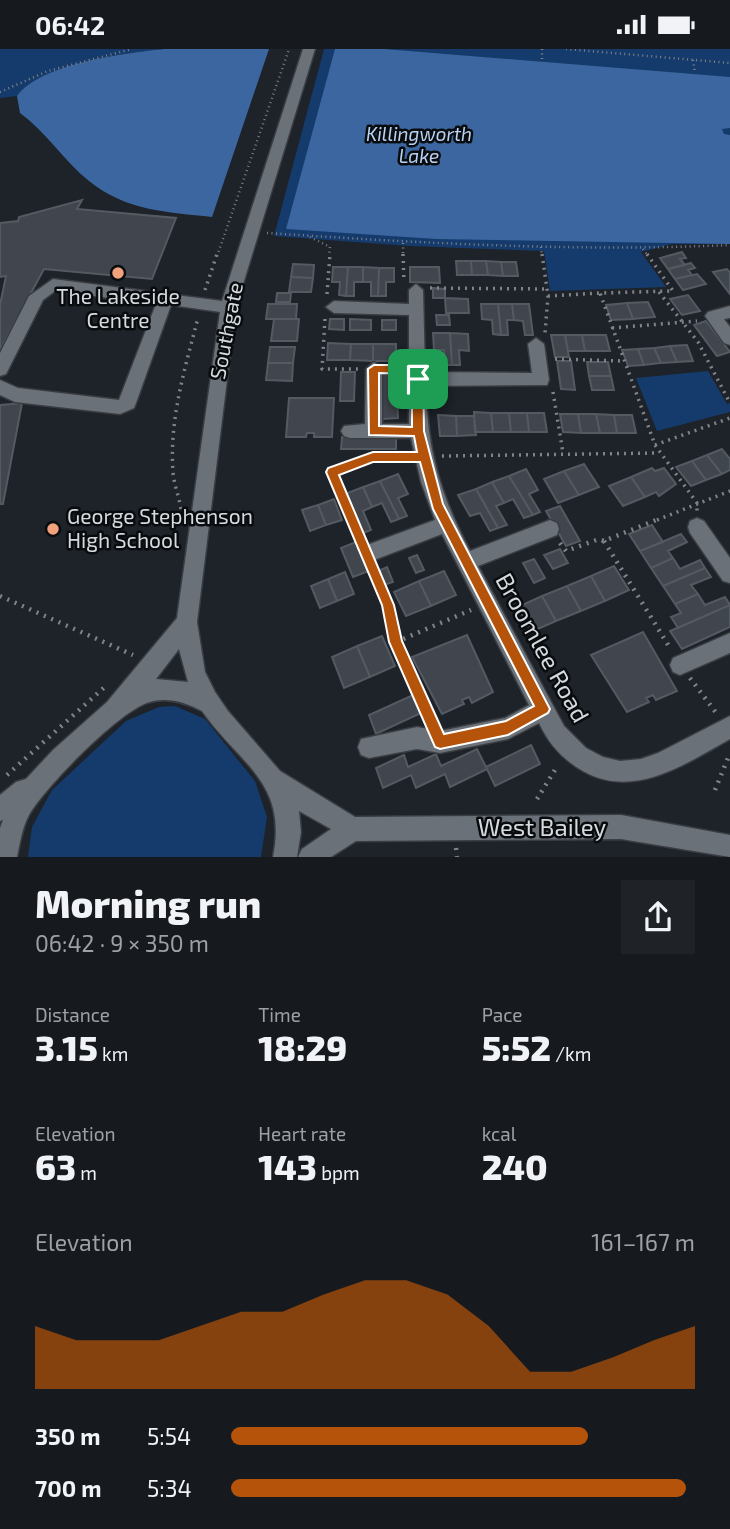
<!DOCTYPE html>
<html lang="en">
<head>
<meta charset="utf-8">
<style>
  :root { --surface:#161a1f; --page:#1f2328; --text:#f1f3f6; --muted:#9ea1a4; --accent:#b45309 }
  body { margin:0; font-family:"Exo 2",sans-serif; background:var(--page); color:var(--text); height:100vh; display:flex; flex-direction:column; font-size:26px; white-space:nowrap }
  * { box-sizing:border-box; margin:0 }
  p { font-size:23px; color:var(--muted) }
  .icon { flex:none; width:38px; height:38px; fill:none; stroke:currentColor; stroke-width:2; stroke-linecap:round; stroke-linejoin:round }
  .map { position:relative; height:808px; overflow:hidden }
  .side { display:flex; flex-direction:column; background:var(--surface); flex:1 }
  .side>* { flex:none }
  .pin { position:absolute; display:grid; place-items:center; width:60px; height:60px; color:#fff; margin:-30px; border-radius:14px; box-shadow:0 4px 10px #0006 }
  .round { display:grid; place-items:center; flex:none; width:74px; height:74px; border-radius:0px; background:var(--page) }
  .summary { display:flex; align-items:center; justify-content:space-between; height:119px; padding:0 35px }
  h1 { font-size:38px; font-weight:800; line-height:52px }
  .figures { display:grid; grid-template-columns:repeat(3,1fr); gap:10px; height:119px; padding:7px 35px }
  .figures div { display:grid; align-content:center }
  .figures b { font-size:35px; font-weight:800 }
  .figures small { font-size:19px; font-weight:400 }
  .figures p { font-size:19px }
  .chart { height:196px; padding:14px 35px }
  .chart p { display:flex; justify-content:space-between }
  .chart svg { width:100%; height:126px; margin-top:7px; fill:var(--accent); opacity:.7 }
  ul { padding:0 35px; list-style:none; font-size:23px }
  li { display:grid; grid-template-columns:112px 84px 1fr; align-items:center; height:52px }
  li i { height:18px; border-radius:9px; background:var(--accent) }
  .status { display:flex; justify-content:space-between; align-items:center; height:49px; padding:0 35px; background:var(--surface); direction:ltr }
  .status svg { height:19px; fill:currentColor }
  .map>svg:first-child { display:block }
  .green { fill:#153b6d }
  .water { fill:#3c669f }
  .building { fill:#41464e; stroke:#545a62; stroke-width:2 }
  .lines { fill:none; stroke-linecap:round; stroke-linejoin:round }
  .minor-casing { stroke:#393d42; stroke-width:3 }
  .path-far2 { stroke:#808389; stroke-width:2.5; stroke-dasharray:1 3.5; stroke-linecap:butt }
  .path-far1 { stroke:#808389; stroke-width:3.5; stroke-dasharray:2 5; stroke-linecap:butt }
  .path { stroke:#808389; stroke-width:4.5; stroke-dasharray:2 6; stroke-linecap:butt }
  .minor { fill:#6b7179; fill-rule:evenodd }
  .route { fill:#b45309; stroke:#fff; stroke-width:2; fill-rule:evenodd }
  .poi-dot { fill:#f1a17b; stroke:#090c0e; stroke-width:2.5 }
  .labels { text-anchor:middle; stroke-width:5; stroke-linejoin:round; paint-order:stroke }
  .far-water-label { font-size:19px; font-style:italic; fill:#b9d1f2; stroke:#090c0e }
  .poi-label { font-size:21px; fill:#d6d9dd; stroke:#090c0e }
  .street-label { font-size:21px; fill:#d6d9dd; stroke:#090c0e }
  .near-street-label { font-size:24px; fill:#d6d9dd; stroke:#090c0e }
</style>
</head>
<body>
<div class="status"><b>06:42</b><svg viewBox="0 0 49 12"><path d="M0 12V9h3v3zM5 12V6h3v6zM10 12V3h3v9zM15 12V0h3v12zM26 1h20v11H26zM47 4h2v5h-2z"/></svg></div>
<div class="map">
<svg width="730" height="808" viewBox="0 0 730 808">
  <rect width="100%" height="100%" fill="#1e2229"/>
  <path class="green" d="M0 0H164C126 4 41 14 17 47L0 49Z
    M324 0H730V195H672L641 203 666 238 550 242 544 202 409 197 274 187Z
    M708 322 727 355 730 354V363L657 382 636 329Z
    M175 657 205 670 255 732 267 768 261 808H28L32 778 52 741 126 672 159 658Z"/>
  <path class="water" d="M164 0H269L212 168C167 163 126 162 89 132 64 112 47 84 20 64L17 47C41 14 126 4 164 0Z
    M335 0H384L730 28V79L722 80 724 85 730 86V195L436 190 286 180Z"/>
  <path class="building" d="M82 151 77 160 176 169 152 230 44 220 0 301V256L6 227 0 228V174L18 172 19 168Z
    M682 203 686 209 680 210 685 216 668 220 660 209Z
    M456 212H471L472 226H457Z
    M471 212H486L488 226H472Z
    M486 212 501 213 503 227 488 226Z
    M501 213H516L518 227H503Z
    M691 214 695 219 688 221 692 226 675 230 668 220Z
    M293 215 314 216 313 229 291 228Z
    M333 218H348L346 247 339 246 340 233H332Z
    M348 218H363V233H354V247H346Z
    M363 218 379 219 378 247H371V233H363Z
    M410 218H439L440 234 410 233Z
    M379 219H394V233H386V247H378Z
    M727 220 730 224V245L713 223Z
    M697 225 706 235 683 241 675 230Z
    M291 228 313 229 311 243H289Z
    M433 239 445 240V249H433Z
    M277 244H291L290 253H276Z
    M688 246 700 262 682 266 670 250Z
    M445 249 468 250 469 264H446Z
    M648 253 655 268 633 270 627 254Z
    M627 254 633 270 611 271 606 256Z
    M268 255H297L296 270H266Z
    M481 255H498L501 286 493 285 492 271 482 270Z
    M498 255H512L514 271H507L508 286H501Z
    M512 255H529L533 286H525L523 272 514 271Z
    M436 266H449L450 276H437Z
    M274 270H299L297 292H271Z
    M330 270H344V281L329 280Z
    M350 270 371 271V281H350Z
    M382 271H396V281H382Z
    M706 272 730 303 717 307 694 276Z
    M433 284H450L452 316H445L444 301H434Z
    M450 284 468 285 469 302 459 301 460 316H452Z
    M551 286H565L569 308H555Z
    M565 286H582L585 302H568Z
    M582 286H606L610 302H585Z
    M328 294 351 295 350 311H327Z
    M351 295H373V312L350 311Z
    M373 295H396V312H373Z
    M687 296 693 312 677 313 670 297Z
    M670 297 677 313 661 314 654 299Z
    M270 298H295L293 314H268Z
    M654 299 661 314 644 316 638 300Z
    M638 300 644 316 628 317 622 301Z
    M557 312H571L575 341 561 340Z
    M587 313H608L611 327H589Z
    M268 314H293L292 332 266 331Z
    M341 323H355L354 352H340Z
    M381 323H396L398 369 382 370Z
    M589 327H611L614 341H592Z
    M289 349H334L332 388H314V384H307L306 388H286Z
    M22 354 3 455H0V356Z
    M474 363 491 364 493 383H475Z
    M491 364H509L511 383H493Z
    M509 364H527L529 383H511Z
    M527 364H544L547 383H529Z
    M560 365H578L581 384 563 383Z
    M578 365H596L600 384H581Z
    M596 365 614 366 617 384H600Z
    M438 366 456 367 457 387H440Z
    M614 366H632L636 384H617Z
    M456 367H474L476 386 457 387Z
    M396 387V400H341L342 388Z
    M722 400 730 410V421L722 425 707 406Z
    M707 406 722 425 706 431 692 412Z
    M692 412 706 431 691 437 676 418Z
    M584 415 599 438 579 446 564 422Z
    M652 419 655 422 664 419 676 435 659 447 656 443 645 448 631 428Z
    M526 420 538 441 529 445 540 463 533 466 509 427Z
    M564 422 579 446 558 454 544 430Z
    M398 425 408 445 398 449 407 467 399 470 380 432Z
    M509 427 533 466 524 469 513 450 504 454 492 433Z
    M631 428 645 448 623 457 609 437Z
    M380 432 399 470 391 473 382 454 372 458 363 438Z
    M492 433 504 454 496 457 507 476 498 479 476 440Z
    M363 438 372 458 363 462 371 481 363 484 345 445Z
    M476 440 498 479 490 482 480 464 470 467 458 446Z
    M334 450 342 471 326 476 318 456Z
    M318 456 326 476 310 482 302 461Z
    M560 457 580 492 566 497 546 462Z
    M652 476 663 493 640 502 629 485Z
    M681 485 687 493 668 502 673 509 651 519 640 502Z
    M356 493 369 522 353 528 341 499Z
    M560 500 568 514 553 520 544 506Z
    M417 506 424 521 416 524 409 509Z
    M673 509 680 520 700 511 705 519 663 537 651 519Z
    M534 510 545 529 534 534 523 514Z
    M614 517 629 541 605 552 591 527Z
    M387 518 393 533 384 536 378 522Z
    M705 519 711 528 691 536 698 545 675 555 663 537Z
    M444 522 456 546 431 557 419 532Z
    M345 523 354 545 337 552 328 530Z
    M591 527 605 552 581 562 567 537Z
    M328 530 337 552 320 559 311 537Z
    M419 532 431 557 406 567 394 543Z
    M567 537 581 562 556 572 542 547Z
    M698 545 705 556 725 548 730 556 678 579 671 568 681 564 675 555Z
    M542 547 556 572 531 583 518 558Z
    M730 556V578L682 600 670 582Z
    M643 583 677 642 656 651 653 646 646 649 649 653 627 663 591 606Z
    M467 586 493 643 472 654 469 648 462 651 464 655 442 665 412 608Z
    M382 587 395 617 370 628 357 597Z
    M357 597 370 628 344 639 332 608Z
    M413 646 421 664 376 685 369 666Z
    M531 696 540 715 495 737 487 720 450 738 445 725 416 739 411 726 383 739 376 719 404 706 408 718 436 705 441 717 477 700 486 718Z"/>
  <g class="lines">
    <defs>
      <path id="minor" d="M303 0H315L236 258 197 573 205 623 215 643 228 662 280 722 355 768 621 766 730 786V808L621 790 356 792 331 808H298L302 800 331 780 299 762 301 783 297 808H273C288 733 240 716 202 662 185 653 168 648 150 653 121 660 44 739 29 766 22 779 20 794 17 808H0V779L3 771 0 772V746L16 733 26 730 53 701 107 653 177 569 220 263 171 256 136 354 134 359 120 365 15 353 0 346V331L18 339 119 351 156 255 55 242 43 251 6 325 0 327V304L29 247 53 230 222 252ZM179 600 188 633 156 630Z
        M416 235 423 241 425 323 532 324 528 295 536 289 544 295 549 331 547 336 426 337C427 401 440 445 470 502L550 471 557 474 559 480 557 486 478 517 564 677 586 699 603 708 620 712 641 710 658 704 730 667V690C685 715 634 751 583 722 562 710 549 695 539 674L508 690 440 704 417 700 369 709 361 706 358 698 361 690 417 678 440 682 505 669 529 656 442 485 374 511 367 508 364 502 367 496 435 471 421 433 411 389H350L344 387 341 382 344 377 365 375 366 320 374 313 382 320V375H409V266L334 264 326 258 334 252 409 255V241Z
        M730 257V269L724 270 730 278V296L724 294 705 267 708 263Z
        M697 469 704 472 730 509V534L723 532 690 484 688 478 690 472Z
        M730 584V604L680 626 673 623 670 616 673 609Z"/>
    </defs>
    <use href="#minor" class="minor-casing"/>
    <path class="path-far2" d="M542 0V10
      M566 0 730 14
      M693 11 695 24
      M0 43 48 22 132 0
      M267 184C421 194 576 203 730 196
      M310 188 330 198 329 207
      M403 194V207
      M541 198 542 207
      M643 200 648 207
      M217 207 289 0"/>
    <path class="path-far1" d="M403 205 404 232
      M542 205 548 247 545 284
      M647 205 673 242 600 244 655 396 697 454V462
      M430 239 547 240
      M205 241 217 205
      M659 243 698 293 730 354
      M327 245 330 205
      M548 247 600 244
      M325 270 322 320H359
      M612 279 697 272
      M555 310 623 312
      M553 343 563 404
      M655 396 730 369
      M442 407 659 404
      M181 460C179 447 174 436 173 423 169 371 185 319 198 269
      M353 471 332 423 373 408H407
      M657 471 730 442"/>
    <path class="path" d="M352 469 361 489
      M604 492 670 599
      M560 494 566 502 599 490 604 492 661 469
      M374 519 388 556 396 593 430 672
      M0 547 133 606
      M396 593 471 561
      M690 629 717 665
      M7 726 108 635
      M715 741 730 704
      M537 750 558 716
      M456 799 457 808"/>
    <use href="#minor" class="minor"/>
  </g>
  <path class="route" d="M374 316H417L423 320 424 382 443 455 550 660 548 664 508 686 440 700 435 698 389 593 382 556 326 423 328 419 373 403H417L414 387 369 386 368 320ZM379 324 412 325V378L379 377ZM373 413H420L433 460 534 657 506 672 444 685 402 592 394 556 339 426Z"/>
  <g class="poi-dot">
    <circle cx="118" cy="224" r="7"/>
    <circle cx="53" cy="480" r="7"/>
  </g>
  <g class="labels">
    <g class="far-water-label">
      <text x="419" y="92">Killingworth<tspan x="419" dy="22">Lake</tspan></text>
    </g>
    <g class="poi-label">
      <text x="118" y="255">The Lakeside<tspan x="118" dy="24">Centre</tspan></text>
      <text x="67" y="475" text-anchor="start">George Stephenson<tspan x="67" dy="24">High School</tspan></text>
    </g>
    <g class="street-label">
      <text transform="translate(227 282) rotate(-79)" y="7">Southgate</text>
    </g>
    <g class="near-street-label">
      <text transform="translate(542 599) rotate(61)" y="8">Broomlee Road</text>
      <text x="542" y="787">West Bailey</text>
    </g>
  </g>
</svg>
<div class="pin" style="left:418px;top:330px;background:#1e9e55"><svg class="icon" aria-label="arrive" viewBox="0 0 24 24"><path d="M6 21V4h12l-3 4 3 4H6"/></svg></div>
</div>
<section class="side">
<div class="summary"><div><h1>Morning run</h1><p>06:42 · 9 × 350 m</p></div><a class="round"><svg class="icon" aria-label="share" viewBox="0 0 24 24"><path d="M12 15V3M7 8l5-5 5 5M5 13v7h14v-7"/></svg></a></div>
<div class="figures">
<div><p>Distance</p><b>3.15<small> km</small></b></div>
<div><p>Time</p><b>18:29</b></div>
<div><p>Pace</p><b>5:52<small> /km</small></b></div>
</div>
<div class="figures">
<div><p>Elevation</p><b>63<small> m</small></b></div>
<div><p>Heart rate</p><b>143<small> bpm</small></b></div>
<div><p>kcal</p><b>240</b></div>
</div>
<div class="chart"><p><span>Elevation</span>161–167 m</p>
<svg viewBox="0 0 160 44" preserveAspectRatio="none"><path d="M0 44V22L10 27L20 27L30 27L40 22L50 17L60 17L70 11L80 6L90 6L100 11L110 22L120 38L130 38L140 33L150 27L160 22V44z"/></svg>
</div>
<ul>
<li><b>350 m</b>5:54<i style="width:77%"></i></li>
<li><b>700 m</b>5:34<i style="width:98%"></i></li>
</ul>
</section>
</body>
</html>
